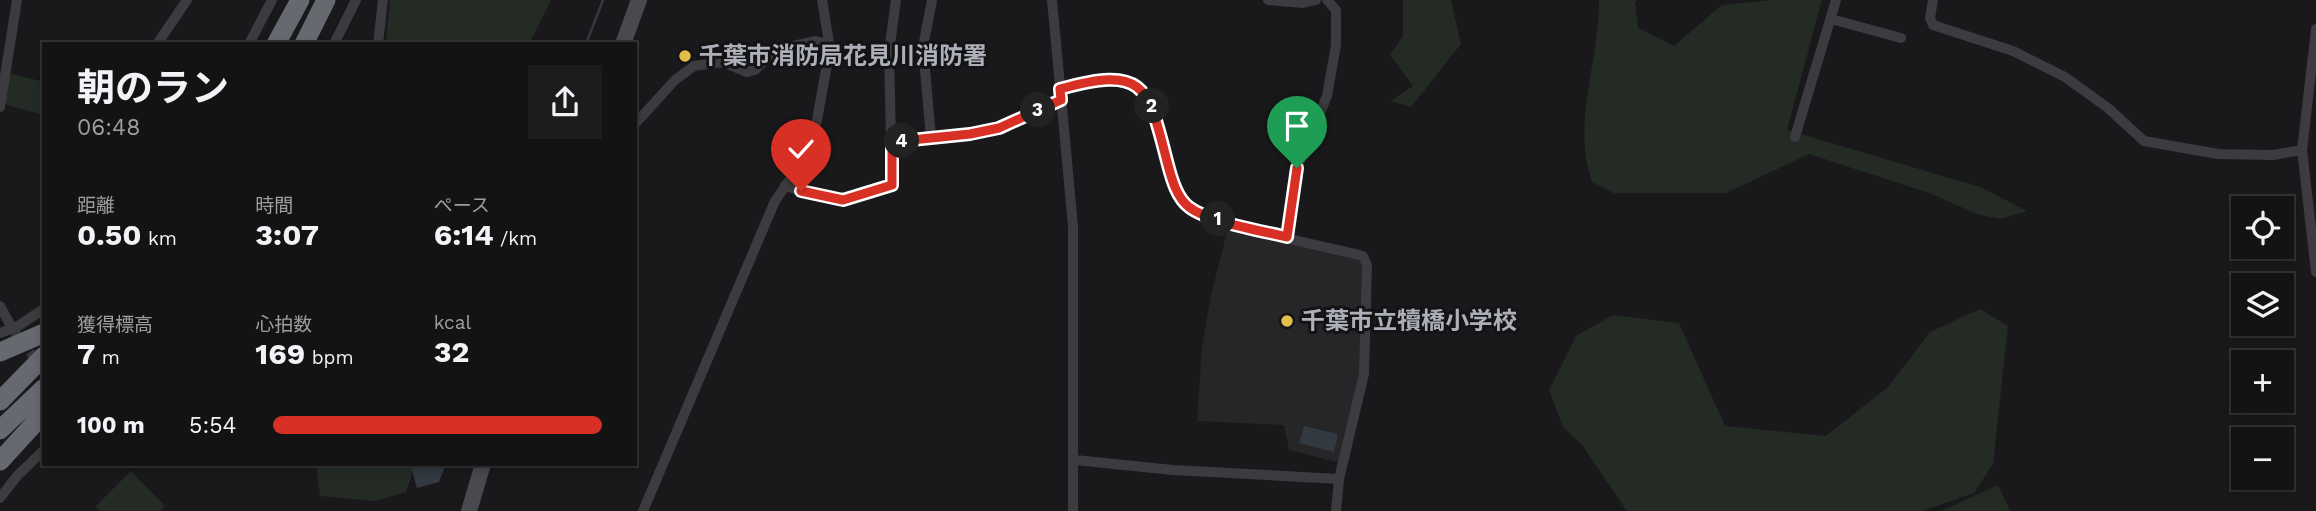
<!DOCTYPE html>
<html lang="ja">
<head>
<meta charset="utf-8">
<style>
  :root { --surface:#131314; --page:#1c1c1d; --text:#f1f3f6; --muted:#9d9ea0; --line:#323234; --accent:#d93025 }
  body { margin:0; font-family:"Work Sans","Noto Sans JP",sans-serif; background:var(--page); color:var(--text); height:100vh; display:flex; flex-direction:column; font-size:26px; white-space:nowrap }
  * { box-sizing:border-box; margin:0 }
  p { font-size:23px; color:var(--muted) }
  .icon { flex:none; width:38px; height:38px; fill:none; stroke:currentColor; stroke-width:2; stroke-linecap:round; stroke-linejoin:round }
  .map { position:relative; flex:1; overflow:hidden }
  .side { position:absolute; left:42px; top:42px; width:595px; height:424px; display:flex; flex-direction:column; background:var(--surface); border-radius:0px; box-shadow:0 4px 10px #0003,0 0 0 2px var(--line) }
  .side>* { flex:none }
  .tools { position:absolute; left:2231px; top:196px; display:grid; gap:14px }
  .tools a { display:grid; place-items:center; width:63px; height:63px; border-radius:0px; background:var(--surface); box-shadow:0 4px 10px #0003,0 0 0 2px var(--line); font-size:35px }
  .pin { position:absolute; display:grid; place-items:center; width:60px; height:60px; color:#fff; margin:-72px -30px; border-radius:50% 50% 50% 0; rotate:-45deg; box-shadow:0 0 7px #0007 }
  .pin .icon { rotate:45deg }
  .km { position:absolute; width:35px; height:35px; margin:-18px; border-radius:50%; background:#222; color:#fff; font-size:19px; line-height:35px; text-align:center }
  .round { display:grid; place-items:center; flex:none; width:74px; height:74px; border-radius:0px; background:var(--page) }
  .head { display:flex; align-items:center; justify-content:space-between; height:119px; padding:0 35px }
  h1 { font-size:38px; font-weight:700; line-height:52px }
  .stats { display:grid; grid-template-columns:repeat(3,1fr); gap:10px; height:119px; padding:7px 35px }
  .stats div { display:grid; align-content:center }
  .stats b { font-size:30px; font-weight:700 }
  .stats small { font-size:19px; font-weight:400 }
  .stats p { font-size:19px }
  ul { padding:0 35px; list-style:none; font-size:23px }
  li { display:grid; grid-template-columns:112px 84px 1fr; align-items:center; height:52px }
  li i { height:18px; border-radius:9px; background:var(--accent) }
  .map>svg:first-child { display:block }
  .built { fill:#262528 }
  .green { fill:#242b25 }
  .water { fill:#323940 }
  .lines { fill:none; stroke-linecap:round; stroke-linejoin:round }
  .stream { stroke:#323940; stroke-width:2.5 }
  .street-tunnel { stroke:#37373b; stroke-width:10; stroke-dasharray:10 5; stroke-linecap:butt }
  .street { stroke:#3b3b40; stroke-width:10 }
  .secondary { stroke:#494a50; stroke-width:16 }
  .highway { stroke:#676970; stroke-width:19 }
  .route-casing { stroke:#fff; stroke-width:14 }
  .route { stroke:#d93025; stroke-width:9 }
  .poi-dot { fill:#e2bf4a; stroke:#141416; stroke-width:2.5 }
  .labels { text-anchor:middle; stroke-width:6; stroke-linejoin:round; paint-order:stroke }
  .poi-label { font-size:24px; font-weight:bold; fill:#adafb9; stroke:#141416; text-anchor:start }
</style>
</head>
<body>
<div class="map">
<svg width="2316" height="511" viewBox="0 0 2316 511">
  <rect width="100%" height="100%" fill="#19191b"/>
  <path class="built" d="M1229 224 1364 255 1366 366 1340 463 1289 450 1284 425 1197 421 1202 346 1211 295Z"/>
  <path class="green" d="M390 0H551L529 44 386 42Z
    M1403 0H1451L1461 44 1411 107 1391 101 1413 86 1390 55 1403 36Z
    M1599 0H1638L1635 2 1638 28 1674 46 1722 5 1772 0H1822L1787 130 1980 187 2027 211 2000 219 1977 214 1932 194 1809 154 1726 193H1614L1592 182C1571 122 1600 61 1599 0Z
    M9 73 44 82V115L3 104Z
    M1980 309 2008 326 1993 464 1974 493 1922 511H1627L1582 445 1563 427 1549 390 1576 336 1613 315 1679 323 1725 426 1826 436 1888 387 1930 332Z
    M316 464H415L406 492 375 501 320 496Z
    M131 471 165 506 160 511H100L95 507Z
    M1998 485 2010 511H1941Z"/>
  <path class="water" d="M1304 426 1338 434 1334 452 1299 443Z
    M410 464H446L439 482 417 488Z"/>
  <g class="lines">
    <path class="stream" d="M586 44 603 0"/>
    <path class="street-tunnel" d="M12 328 44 371"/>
    <path class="street" d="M1052 0 1073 226V511
      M1268 0 1303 3 1316 0
      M1933 0 1930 18 1933 25 2013 51 2065 77 2108 108 2144 141 2218 154 2273 155 2302 150
      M1831 19 1901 38
      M2316 29 2302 150 2316 272
      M157 44 187 0
      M249 44 272 0
      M334 44 356 0
      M378 44 383 0
      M1060 89C1147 64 1148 89 1168 165 1172 180 1177 196 1189 207 1211 225 1329 247 1363 256L1367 265 1364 374 1339 479 1336 511
      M0 107 17 0
      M635 124 675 80 694 66 723 62 746 72 755 70 775 50 816 41 822 43 823 62
      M1795 137 1836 0
      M931 138 923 47 932 0
      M892 142 970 134 999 128 1061 100
      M785 185C829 203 849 201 892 185L889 52 896 0
      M1287 237 1297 168 1327 96 1336 45V10L1327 0
      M0 306 12 328
      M0 333 18 326 44 309
      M1075 460 1173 470 1339 479
      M0 498 17 476 44 450
      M643 511 775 201 800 165 817 120 830 48 822 0"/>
    <path class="secondary" d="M623 44 639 0
      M469 511 483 464"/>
    <path class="highway" d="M276 44 300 0
      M304 44 326 0
      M0 352 44 333
      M0 401 44 356
      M0 430 44 388
      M0 461 44 413"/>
  </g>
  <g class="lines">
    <defs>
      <path id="route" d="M801 191 843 200 892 185V142L970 134 999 128 1061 100 1060 89C1148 64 1148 89 1168 165 1172 180 1177 198 1189 207 1208 222 1263 231 1287 237L1297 168"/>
    </defs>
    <use href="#route" class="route-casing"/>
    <use href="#route" class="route"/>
  </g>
  <g class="poi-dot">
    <circle cx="685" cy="56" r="7"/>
    <circle cx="1287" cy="321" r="7"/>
  </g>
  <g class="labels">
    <g class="poi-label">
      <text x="699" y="64">千葉市消防局花見川消防署</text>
      <text x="1301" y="329">千葉市立犢橋小学校</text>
    </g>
  </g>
</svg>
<div class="tools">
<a><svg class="icon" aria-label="locate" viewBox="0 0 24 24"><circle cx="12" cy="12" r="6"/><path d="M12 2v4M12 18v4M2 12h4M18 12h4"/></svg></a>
<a><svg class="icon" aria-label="layers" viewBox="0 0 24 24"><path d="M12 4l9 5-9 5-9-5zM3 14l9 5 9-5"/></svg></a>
<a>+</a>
<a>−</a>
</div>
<div class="pin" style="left:1297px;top:168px;background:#1e9e55"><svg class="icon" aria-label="arrive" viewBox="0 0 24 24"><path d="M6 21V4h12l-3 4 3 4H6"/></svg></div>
<div class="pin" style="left:801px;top:191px;background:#d93025"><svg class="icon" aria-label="check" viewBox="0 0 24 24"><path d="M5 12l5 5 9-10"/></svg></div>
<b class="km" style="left:1218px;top:219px">1</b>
<b class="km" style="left:1152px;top:106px">2</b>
<b class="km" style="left:1038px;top:110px">3</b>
<b class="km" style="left:902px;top:141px">4</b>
<section class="side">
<div class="head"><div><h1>朝のラン</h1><p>06:48</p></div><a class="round"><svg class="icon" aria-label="share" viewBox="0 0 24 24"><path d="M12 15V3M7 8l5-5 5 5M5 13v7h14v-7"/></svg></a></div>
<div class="stats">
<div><p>距離</p><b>0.50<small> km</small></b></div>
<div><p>時間</p><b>3:07</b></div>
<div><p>ペース</p><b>6:14<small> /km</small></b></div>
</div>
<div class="stats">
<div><p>獲得標高</p><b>7<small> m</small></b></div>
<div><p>心拍数</p><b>169<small> bpm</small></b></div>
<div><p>kcal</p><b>32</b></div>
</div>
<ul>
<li><b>100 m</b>5:54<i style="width:100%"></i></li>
</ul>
</section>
</div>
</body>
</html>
